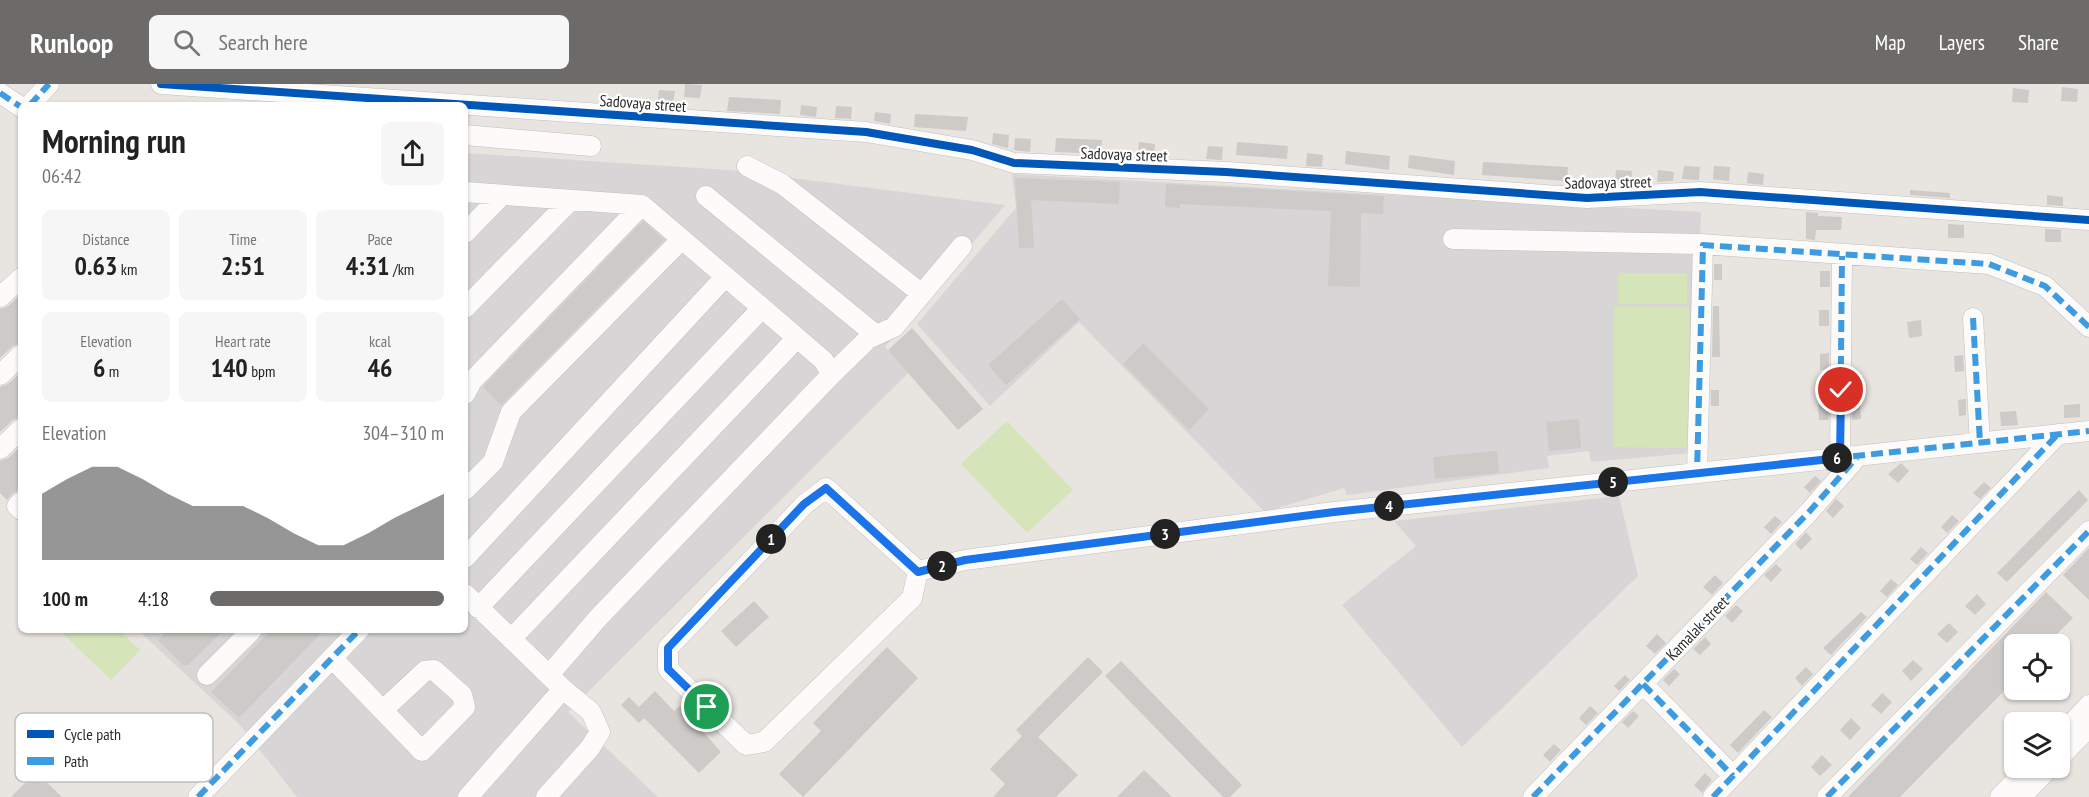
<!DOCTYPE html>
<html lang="en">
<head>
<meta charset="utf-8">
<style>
  :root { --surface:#fff; --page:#f6f6f6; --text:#222; --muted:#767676; --accent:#6c6b6a }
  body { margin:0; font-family:"PT Sans Narrow",sans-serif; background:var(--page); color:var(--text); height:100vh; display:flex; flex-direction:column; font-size:22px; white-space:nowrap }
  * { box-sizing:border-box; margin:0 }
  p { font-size:20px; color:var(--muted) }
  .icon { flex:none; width:33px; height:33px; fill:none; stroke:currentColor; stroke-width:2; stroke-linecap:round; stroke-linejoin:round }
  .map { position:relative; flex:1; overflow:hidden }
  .side { position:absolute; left:18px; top:18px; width:450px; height:531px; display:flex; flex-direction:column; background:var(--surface); border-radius:9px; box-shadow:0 2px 4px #0004 }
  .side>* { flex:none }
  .fabs { position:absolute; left:2004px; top:550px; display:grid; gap:12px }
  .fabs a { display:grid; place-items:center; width:66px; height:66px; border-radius:9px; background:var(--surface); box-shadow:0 2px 4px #0004; font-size:30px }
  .pin { position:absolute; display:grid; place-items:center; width:51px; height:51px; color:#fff; margin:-26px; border:3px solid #fff; border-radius:50%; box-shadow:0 2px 6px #0007 }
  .km { position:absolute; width:30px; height:30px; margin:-15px; border-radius:50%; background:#222; color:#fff; font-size:16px; line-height:30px; text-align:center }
  .round { display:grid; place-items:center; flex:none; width:63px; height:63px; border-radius:9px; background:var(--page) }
  .head { display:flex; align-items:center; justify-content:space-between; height:102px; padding:0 24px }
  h1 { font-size:33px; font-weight:800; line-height:45px }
  .stats { display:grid; grid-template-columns:repeat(3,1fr); gap:9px; height:102px; padding:6px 24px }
  .stats div { display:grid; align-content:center; border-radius:9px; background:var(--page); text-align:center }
  .stats b { font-size:26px; font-weight:800 }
  .stats small { font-size:16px; font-weight:400 }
  .stats p { font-size:16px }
  .chart { height:168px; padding:12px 24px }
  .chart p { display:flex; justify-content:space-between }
  .chart svg { width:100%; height:108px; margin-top:6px; fill:var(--accent); opacity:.7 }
  ul { padding:0 24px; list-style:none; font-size:20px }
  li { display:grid; grid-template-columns:96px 72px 1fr; align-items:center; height:45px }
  li i { height:15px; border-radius:8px; background:var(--accent) }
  header { display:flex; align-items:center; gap:36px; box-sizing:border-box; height:84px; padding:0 30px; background:var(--accent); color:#fff }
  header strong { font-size:28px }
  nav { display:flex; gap:33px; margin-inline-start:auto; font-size:21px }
  .search { width:420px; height:54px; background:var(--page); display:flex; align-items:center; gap:15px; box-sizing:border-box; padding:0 21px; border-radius:9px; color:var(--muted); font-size:22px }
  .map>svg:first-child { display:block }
  .industrial { fill:#d8d5d7 }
  .pitch { fill:#d5e5b9 }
  .building { fill:#cdcac7 }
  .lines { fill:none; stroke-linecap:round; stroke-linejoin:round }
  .minor-casing { stroke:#c1c0c1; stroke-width:21 }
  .minor { stroke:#fcfbfa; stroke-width:20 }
  .quiet { stroke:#3d9ce1; stroke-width:6; stroke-dasharray:12 6; stroke-linecap:butt }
  .cycleway-casing { stroke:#fff; stroke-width:11 }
  .cycleway { stroke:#0057b8; stroke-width:8 }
  .route-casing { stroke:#fff; stroke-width:12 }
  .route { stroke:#1a73e8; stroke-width:8 }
  .labels { text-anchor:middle; stroke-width:4.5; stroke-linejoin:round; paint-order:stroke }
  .street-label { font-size:16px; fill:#2a2a2a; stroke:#fff }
  .key { fill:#fff; stroke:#bfbfbf; stroke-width:1.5 }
  .key-label { font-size:16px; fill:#2a2a2a }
</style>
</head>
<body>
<header>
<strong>Runloop</strong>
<div class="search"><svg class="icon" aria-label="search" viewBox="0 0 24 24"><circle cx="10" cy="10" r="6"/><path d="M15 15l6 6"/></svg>Search here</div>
<nav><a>Map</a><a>Layers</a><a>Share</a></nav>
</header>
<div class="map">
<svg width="2089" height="713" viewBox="0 0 2089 713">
  <rect width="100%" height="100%" fill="#e8e4e0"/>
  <path class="industrial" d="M465 69 729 86 1005 121 885 263 909 288 568 628 658 713H297L240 641 138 546H465Z
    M1012 90 1701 128 1691 369 1591 378 1589 367 1547 372 1549 384 1347 411 1344 404 1265 428 1079 238 990 322 917 240 1016 124Z
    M1619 412 1638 492 1462 663 1342 521 1416 462 1394 437Z"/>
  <path class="pitch" d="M1618 189H1687V220H1618Z
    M1614 222 1689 223V364L1614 363Z
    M1007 337 1073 406 1027 449 961 380Z
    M59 546H119L140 566 111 596Z"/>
  <path class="building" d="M685 0 702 1 700 14 684 13Z
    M2062 3 2078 5 2077 18 2061 17Z
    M2013 4 2029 6 2028 19 2012 18Z
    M659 6 675 7 673 21 657 19Z
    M729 13 781 16 780 30 727 27Z
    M801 21 817 23 816 33 800 31Z
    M836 22 852 23 851 35 835 34Z
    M875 28 891 30 890 40 874 37Z
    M915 30 968 33 966 47 914 43Z
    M993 49 1009 51 1008 64 992 60Z
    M1015 54 1031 55 1030 68 1014 66Z
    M1056 54 1102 56 1101 70 1055 68Z
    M1139 58 1155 60 1154 73 1138 72Z
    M1237 58 1288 62 1287 75 1236 71Z
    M1208 62 1223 63 1222 76 1206 75Z
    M1346 67 1390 72 1389 86 1345 80Z
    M1307 69 1323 71 1322 83 1306 82Z
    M1409 71 1455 77 1454 91 1408 84Z
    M1483 78 1568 83 1567 97 1482 91Z
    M1684 82 1700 83 1699 96 1682 95Z
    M1714 82 1730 83 1729 97 1713 95Z
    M1616 86 1632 87 1631 100 1615 99Z
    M1658 86 1674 88 1673 97 1657 98Z
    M1748 88 1764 90 1763 101 1747 99Z
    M1015 94 1120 98 1119 120 1031 116 1034 164H1019Z
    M1166 100 1384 112 1383 130 1361 129 1360 203 1328 202 1331 127 1180 120V124L1165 123Z
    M1910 106 1950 109V114L1910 111Z
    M2047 111 2063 113V122L2047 121Z
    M1806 128 1818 129V132L1842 133 1841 146H1816L1815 156 1806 155Z
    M643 137 664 156 501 321 483 303Z
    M1948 140 1964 141V154H1948Z
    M2045 145 2061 146V158H2045Z
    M1714 180H1722V196H1714Z
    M1820 187H1830V203H1820Z
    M21 210V259L13 262 0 274V225L8 222Z
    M1062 215 1080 235 1006 301 988 281Z
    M1713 222H1719L1720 273H1712Z
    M1819 226H1829V242H1819Z
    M1921 236 1922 252 1909 254 1907 238Z
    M912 244 983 325 958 346 888 266Z
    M1143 259 1209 325 1189 346 1123 280Z
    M1829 269V285L1820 286V270Z
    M1963 271 1964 287 1955 288 1954 272Z
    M21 288V333L13 336 0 348V303L8 300Z
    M1711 306H1719V322H1711Z
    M1966 315V331L1959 332 1958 316Z
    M1860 319 1861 335 1852 336 1853 320Z
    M1818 320H1829L1828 336H1819Z
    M2080 320V333L2064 334V321Z
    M2016 327 2018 341 2001 342 2000 328Z
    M1579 335 1581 364 1549 367 1546 338Z
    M21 362V406L13 409 7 416 0 409V377L8 374Z
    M1497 367 1499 389 1435 395 1433 373Z
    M1901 379 1909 387 1898 399 1888 390Z
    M1815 392 1821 397 1810 409 1804 403Z
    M1984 398 1991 404 1980 415 1973 409Z
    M2079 406 2088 416 2007 498 1997 489Z
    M1836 415 1844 422 1833 434 1826 427Z
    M1952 431 1959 437 1947 449 1941 443Z
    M1775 432 1782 438 1771 450 1764 443Z
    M1806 448 1812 455 1801 466 1795 460Z
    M1921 463 1928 469 1917 481 1910 475Z
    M2089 464V516L2063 491Z
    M1776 480 1782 486 1771 498 1764 491Z
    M1715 491 1723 499 1712 511 1703 503Z
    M1891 495 1898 501 1887 513 1880 507Z
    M2046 508 2073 534 2046 561H2014V595L2001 610 1900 713H1848Z
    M1977 510 1986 520 1975 531 1965 522Z
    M754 517 769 533 736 563 721 547Z
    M1736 521 1743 527 1732 539 1725 532Z
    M1861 528 1867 533 1831 571 1823 564Z
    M1949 539 1958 548 1947 559 1937 550Z
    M168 546H224L188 581H183L158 556Z
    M271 546H324L239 634 211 608Z
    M1657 550 1666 559 1655 570 1646 562Z
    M1705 553 1711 560 1700 571 1693 565Z
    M887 563 918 594 803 713 779 690 821 647 813 639Z
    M1088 573 1103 588 1038 653 1078 691 1056 713H993L1005 700 990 685 1022 652 1016 646Z
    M1913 576 1923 585 1911 597 1902 587Z
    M1121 577 1242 701 1230 713H1223L1105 592Z
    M1806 583 1813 590 1802 602 1795 594Z
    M1674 585 1680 590 1669 602 1663 596Z
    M1625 591 1630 596 1619 607 1614 602Z
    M655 607 674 627 680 622 721 668 699 689 644 634 639 639 621 621 629 613 639 623Z
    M1882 609 1892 618 1881 630 1871 621Z
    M1590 622 1598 629 1586 641 1579 634Z
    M1764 626 1772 633 1738 669 1730 661Z
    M1633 627 1639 632 1628 644 1622 638Z
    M1851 634 1861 644 1850 656 1840 646Z
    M1554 660 1561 666 1550 678 1543 671Z
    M1822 671 1832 681 1820 692 1811 683Z
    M1144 686 1172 713H1117Z
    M36 688 62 713H11Z
    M1705 689 1712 696 1702 709 1694 701Z"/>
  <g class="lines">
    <defs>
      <path id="minor" d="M161 0 866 48 972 66 1014 79 1226 88 1587 114 1700 108 2089 136
        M0 9 21 23
        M30 21 49 0
        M465 51 591 62
        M747 82 782 100 922 210
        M465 108 642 121 823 276 832 290
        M706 112 876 251
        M465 149 502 111
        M1453 155 1700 160 1989 180 2045 202 2089 243
        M0 213 21 194
        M465 224 571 116
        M1973 234 1980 359
        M0 291 21 271
        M465 310 472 297 642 121
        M0 365 21 345
        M1840 374 1842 172
        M1697 389 1703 161
        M826 404 918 487 912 514 764 658 746 661 668 585V564L805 420Z
        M465 406 493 378 511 328 681 156
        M21 418 17 422 21 426
        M465 474 725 193
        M918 487 965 476 1334 428 2089 347
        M465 510 563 605 591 628 600 648 590 664 546 713
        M478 524 761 225
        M511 555 796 255
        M332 574 422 667 465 623 462 611 434 586 425 587 383 626
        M207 591 252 546
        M549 591 598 534 832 290 868 255 894 243 962 162
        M1643 600 1733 692
        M2060 652 2089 621
        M2060 673 2089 643
        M198 713 359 546
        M468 713 563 605
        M1533 713 1809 428 1858 372
        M1713 713 2058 350
        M1827 713 2089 447
        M2000 713 2028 684
        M2021 713 2049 684"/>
    </defs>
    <use href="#minor" class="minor-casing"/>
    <use href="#minor" class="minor"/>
    <path class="quiet" d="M0 9 21 23
      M30 21 49 0
      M1973 234 1980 359
      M2089 243 2045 202 1989 180 1703 161 1697 389 2089 347
      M1840 374 1842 172
      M1643 600 1733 692
      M198 713 359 546
      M1533 713 1809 428 1858 372
      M1713 713 2058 350
      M1827 713 2089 447"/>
    <defs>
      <path id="cycleway" d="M161 0 866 48 972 66 1014 79 1226 88 1587 114 1700 108 2089 136"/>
    </defs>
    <use href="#cycleway" class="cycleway-casing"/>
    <use href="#cycleway" class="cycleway"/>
  </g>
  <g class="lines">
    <defs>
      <path id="route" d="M707 623 668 585V564L804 420 826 404 918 488 965 476 1334 428 1840 374 1841 306"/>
    </defs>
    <use href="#route" class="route-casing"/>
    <use href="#route" class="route"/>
  </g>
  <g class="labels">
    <g class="street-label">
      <text transform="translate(643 19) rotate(4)" y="6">Sadovaya street</text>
      <text transform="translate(1124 70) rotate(2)" y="6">Sadovaya street</text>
      <text transform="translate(1608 98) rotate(-1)" y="6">Sadovaya street</text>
      <text transform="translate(1697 544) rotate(-46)" y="6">Kamalak street</text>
    </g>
  </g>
  <rect x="15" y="629" width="198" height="69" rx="9" class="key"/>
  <rect x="27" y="646" width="27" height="8" fill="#0057b8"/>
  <rect x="27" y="673" width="27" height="8" fill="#3d9ce1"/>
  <g class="key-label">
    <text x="64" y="656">Cycle path</text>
    <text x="64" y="683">Path</text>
  </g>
</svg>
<div class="fabs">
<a><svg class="icon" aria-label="locate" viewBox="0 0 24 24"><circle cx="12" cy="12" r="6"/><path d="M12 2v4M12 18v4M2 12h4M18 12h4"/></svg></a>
<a><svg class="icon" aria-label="layers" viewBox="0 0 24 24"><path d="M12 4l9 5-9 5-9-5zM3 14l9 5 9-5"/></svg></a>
</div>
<div class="pin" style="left:707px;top:623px;background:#1e9e55"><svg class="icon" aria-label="arrive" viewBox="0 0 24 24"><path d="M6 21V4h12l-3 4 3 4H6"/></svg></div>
<div class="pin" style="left:1841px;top:306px;background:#d93025"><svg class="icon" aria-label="check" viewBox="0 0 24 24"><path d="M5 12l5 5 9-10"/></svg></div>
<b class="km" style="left:771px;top:455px">1</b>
<b class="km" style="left:942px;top:482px">2</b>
<b class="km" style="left:1165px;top:450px">3</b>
<b class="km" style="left:1389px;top:422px">4</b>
<b class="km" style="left:1613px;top:398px">5</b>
<b class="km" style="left:1837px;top:374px">6</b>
<section class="side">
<div class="head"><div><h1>Morning run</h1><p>06:42</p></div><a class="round"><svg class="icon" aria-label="share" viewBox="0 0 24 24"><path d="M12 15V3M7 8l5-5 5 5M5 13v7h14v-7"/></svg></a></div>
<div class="stats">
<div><p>Distance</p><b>0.63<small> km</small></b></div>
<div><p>Time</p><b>2:51</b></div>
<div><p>Pace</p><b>4:31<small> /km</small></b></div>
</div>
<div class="stats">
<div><p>Elevation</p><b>6<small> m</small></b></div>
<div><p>Heart rate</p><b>140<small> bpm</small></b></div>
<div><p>kcal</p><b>46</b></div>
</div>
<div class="chart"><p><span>Elevation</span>304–310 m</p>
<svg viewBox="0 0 160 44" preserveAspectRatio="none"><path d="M0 44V17L10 11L20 6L30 6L40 11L50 17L60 22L70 22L80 22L90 27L100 33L110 38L120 38L130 33L140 27L150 22L160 17V44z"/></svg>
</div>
<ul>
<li><b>100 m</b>4:18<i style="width:100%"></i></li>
</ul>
</section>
</div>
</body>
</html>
